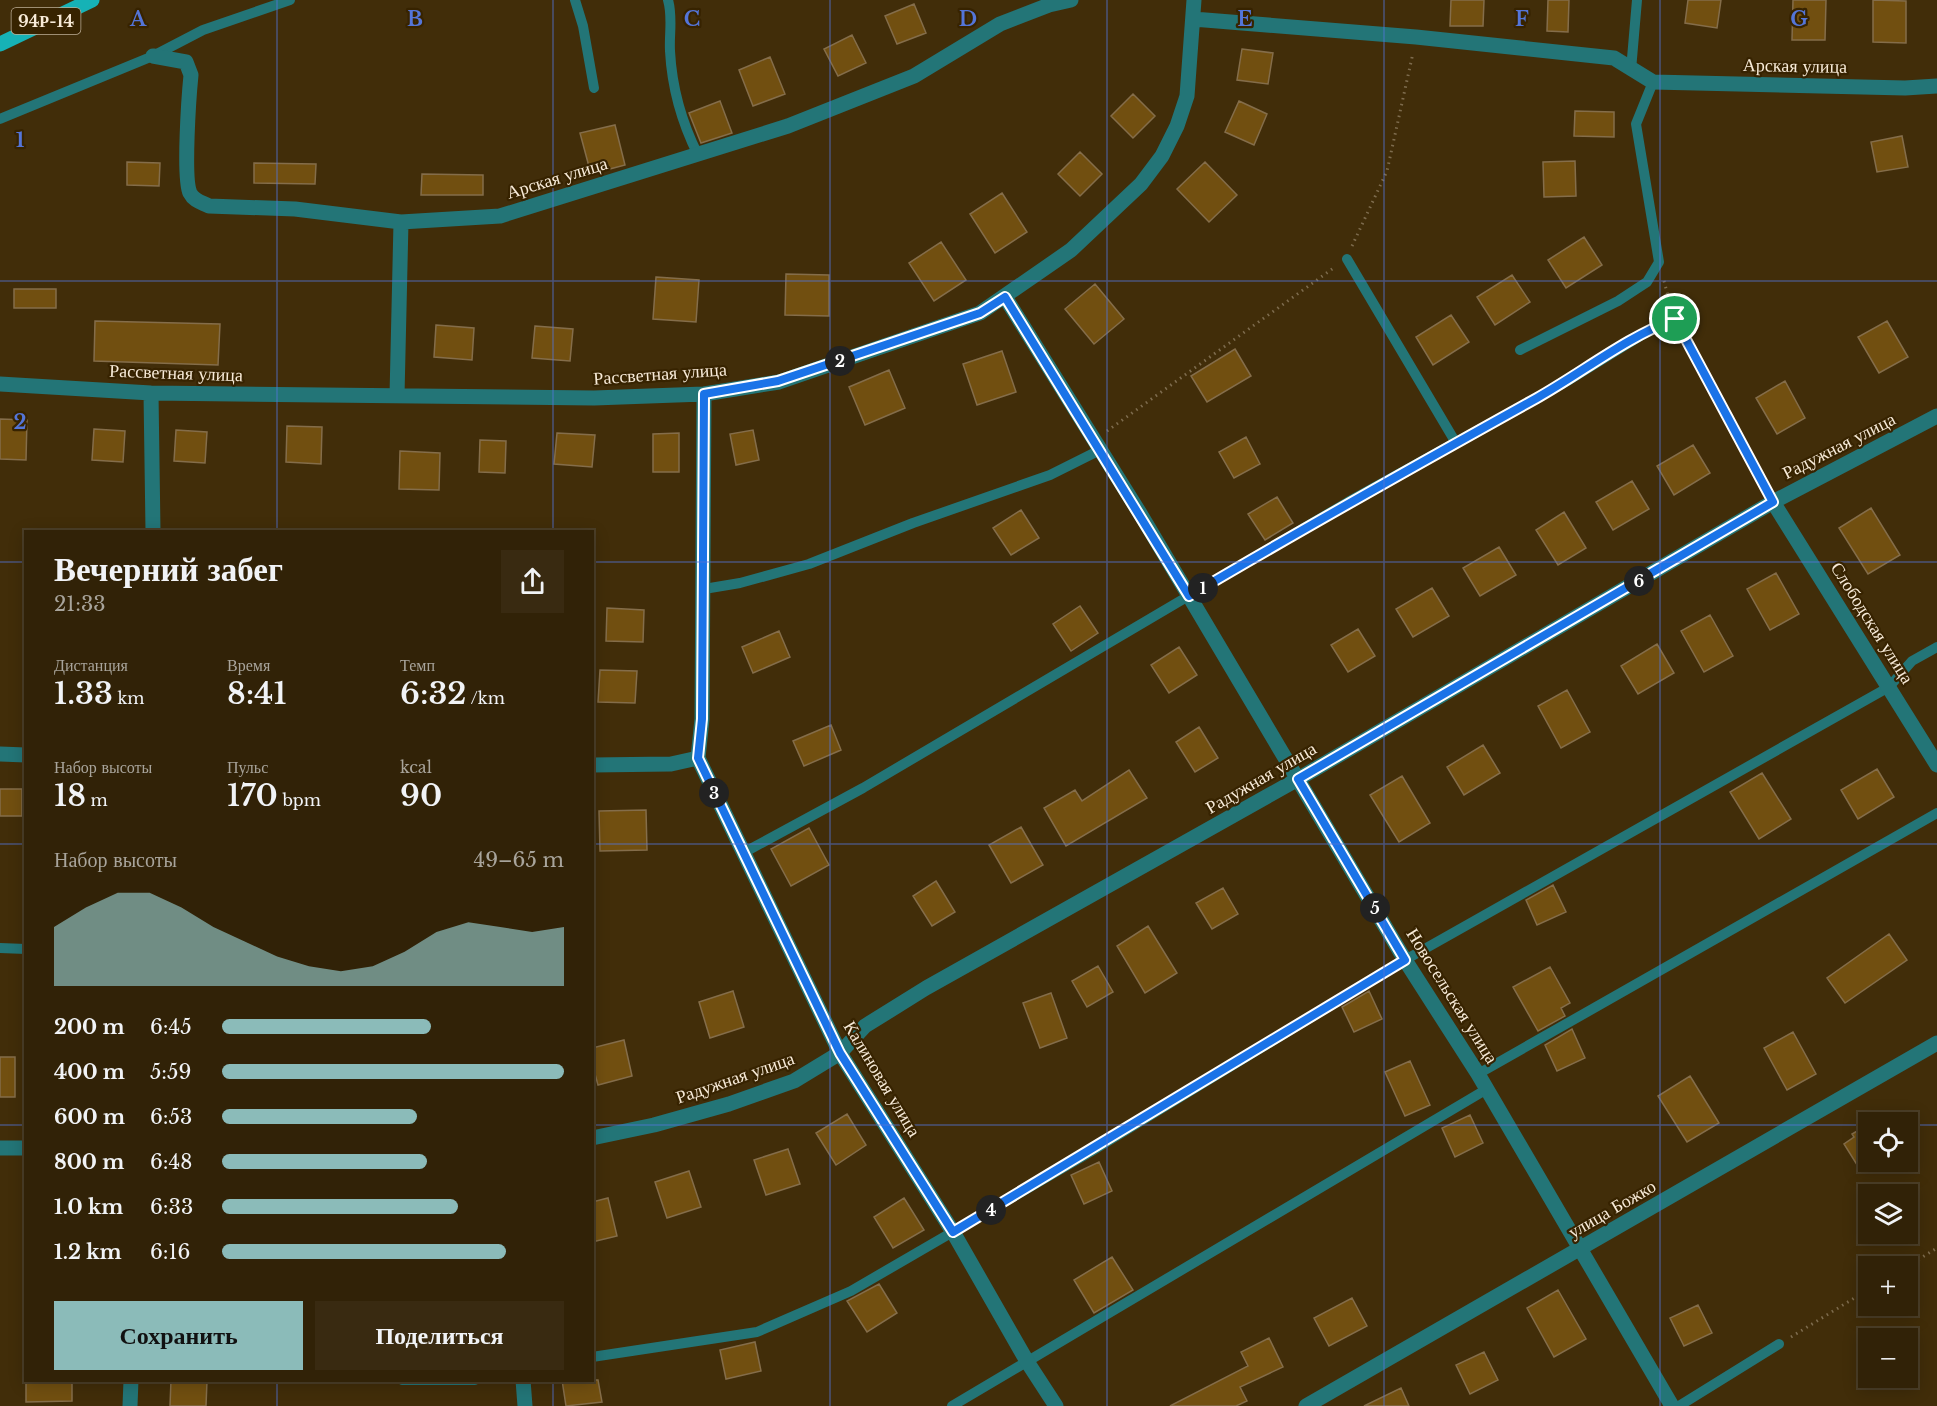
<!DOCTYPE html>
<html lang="ru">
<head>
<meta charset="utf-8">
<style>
  :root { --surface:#312207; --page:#392a11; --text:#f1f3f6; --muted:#a8a49b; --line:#4c3f28; --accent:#8bbbb9 }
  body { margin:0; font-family:"Libre Baskerville",serif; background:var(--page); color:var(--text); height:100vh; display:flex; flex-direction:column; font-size:22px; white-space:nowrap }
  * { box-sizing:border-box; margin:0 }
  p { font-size:20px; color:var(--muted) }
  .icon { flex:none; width:33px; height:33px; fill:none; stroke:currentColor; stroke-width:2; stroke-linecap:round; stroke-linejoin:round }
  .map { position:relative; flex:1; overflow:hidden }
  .sheet { position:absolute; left:24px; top:530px; width:570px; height:852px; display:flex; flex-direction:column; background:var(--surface); border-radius:0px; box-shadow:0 3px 15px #0003,0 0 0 2px var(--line) }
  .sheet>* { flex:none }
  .buttons { position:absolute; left:1858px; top:1112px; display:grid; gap:12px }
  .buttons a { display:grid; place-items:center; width:60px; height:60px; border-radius:0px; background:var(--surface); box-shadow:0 3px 15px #0003,0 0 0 2px var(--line); font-size:30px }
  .pin { position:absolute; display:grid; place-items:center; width:51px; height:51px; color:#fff; margin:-26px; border:3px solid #fff; border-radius:50%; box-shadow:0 2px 6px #0007 }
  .km { position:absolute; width:30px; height:30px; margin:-15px; border-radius:50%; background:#222; color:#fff; font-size:16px; line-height:30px; text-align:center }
  .round { display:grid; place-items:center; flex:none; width:63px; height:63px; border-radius:0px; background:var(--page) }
  .summary { display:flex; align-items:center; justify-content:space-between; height:102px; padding:0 30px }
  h1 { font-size:33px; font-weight:600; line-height:45px }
  .stats { display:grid; grid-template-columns:repeat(3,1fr); gap:9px; height:102px; padding:6px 30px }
  .stats div { display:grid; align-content:center }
  .stats b { font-size:30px; font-weight:600 }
  .stats small { font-size:16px; font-weight:400 }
  .stats p { font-size:16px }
  .chart { height:168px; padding:12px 30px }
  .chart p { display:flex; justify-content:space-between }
  .chart svg { width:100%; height:108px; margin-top:6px; fill:var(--accent); opacity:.7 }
  .primary-button { display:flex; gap:12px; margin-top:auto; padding:12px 30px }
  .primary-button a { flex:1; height:69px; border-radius:0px; background:var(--accent); color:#111; font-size:24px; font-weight:600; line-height:69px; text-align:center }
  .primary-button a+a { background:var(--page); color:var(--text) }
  ul { padding:0 30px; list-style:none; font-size:20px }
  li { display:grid; grid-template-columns:96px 72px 1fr; align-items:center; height:45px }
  li i { height:15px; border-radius:8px; background:var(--accent) }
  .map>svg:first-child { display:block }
  .building { fill:#714f10; stroke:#846d4a; stroke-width:1.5 }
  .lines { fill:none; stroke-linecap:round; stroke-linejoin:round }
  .path { stroke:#7e6c4e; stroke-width:3; stroke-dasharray:1.5 4.5; stroke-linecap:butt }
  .service { stroke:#237577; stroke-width:10 }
  .minor { stroke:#237577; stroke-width:15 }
  .primary { stroke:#16b2b6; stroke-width:15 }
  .route-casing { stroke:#fff; stroke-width:12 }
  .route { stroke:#1a73e8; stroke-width:8 }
  .grid { fill:none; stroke:#5475d8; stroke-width:1.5; stroke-opacity:0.55 }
  .labels { text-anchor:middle; stroke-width:4.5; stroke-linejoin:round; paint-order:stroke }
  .shield { fill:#372300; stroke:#bdae96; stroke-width:1.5 }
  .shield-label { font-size:16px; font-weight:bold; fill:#f7ead7 }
  .street-label { font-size:18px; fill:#f7ead7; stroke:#372300 }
  .grid-label { font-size:20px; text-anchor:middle; font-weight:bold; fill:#5475d8; stroke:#372300; stroke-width:4.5; stroke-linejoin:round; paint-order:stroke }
</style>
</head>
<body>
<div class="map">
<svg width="1937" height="1406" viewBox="0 0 1937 1406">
  <rect width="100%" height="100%" fill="#412d09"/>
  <path class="building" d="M1451 0H1484L1483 26H1450Z
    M1548 0H1569L1568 32 1547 31Z
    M1688 0H1721L1717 28 1685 23Z
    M1793 0H1826L1825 40H1792Z
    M1873 0 1906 1V43L1873 42Z
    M914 4 926 33 897 44 885 16Z
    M852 35 866 63 838 76 824 49Z
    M1242 49 1273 53 1268 84 1237 80Z
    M770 57 785 94 753 106 739 70Z
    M1133 94 1155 116 1133 138 1111 116Z
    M720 101 732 133 701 143 689 113Z
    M1239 101 1267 114 1254 145 1225 132Z
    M1575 111 1614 112V137L1574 136Z
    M615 125 625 165 591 174 580 133Z
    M1902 136 1908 167 1877 172 1871 142Z
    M1080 152 1102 174 1080 196 1058 174Z
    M1575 161 1576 196 1544 197 1543 162Z
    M127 162 160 163 159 186 127 185Z
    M1205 162 1237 195 1209 222 1177 189Z
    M254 163 316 164 315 184 254 183Z
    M422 174 483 175V195H421Z
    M1002 193 1027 232 995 253 970 214Z
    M1584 237 1602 265 1566 288 1548 260Z
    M941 242 966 280 934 301 909 263Z
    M786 274 829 275V316L785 315Z
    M1512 275 1530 302 1495 325 1477 297Z
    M656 277 699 280 696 322 653 319Z
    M1095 284 1124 319 1094 344 1065 309Z
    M14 289H56V308H14Z
    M1451 315 1469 342 1433 365 1416 337Z
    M95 321 220 324 218 365 94 361Z
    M1887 321 1908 357 1879 373 1858 337Z
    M436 325 474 328 472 360 434 357Z
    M535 326 573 329 570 361 532 358Z
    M1235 349 1251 376 1207 402 1191 376Z
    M1002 351 1016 392 977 405 963 364Z
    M889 370 905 408 865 425 849 387Z
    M1785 381 1805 418 1777 434 1756 398Z
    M0 419 27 420 26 460 0 459Z
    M287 426 322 427 321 464 286 462Z
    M94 429 125 431 123 462 92 460Z
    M176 430 207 432 205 463 174 461Z
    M753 430 759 460 736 465 730 434Z
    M557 433 595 435 592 467 554 464Z
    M679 433V472H653V434Z
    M1246 437 1260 464 1234 478 1219 452Z
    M480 440 506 441 505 473 479 472Z
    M1693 445 1710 473 1674 495 1657 466Z
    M400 451 440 453 439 490 399 489Z
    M1632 481 1649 509 1613 530 1596 502Z
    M1277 497 1293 523 1265 540 1248 514Z
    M1871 508 1900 555 1868 574 1839 528Z
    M1021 510 1039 538 1011 555 993 528Z
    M1564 512 1586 548 1558 565 1536 530Z
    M1499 547 1516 575 1480 596 1463 568Z
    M1776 573 1799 614 1770 630 1747 589Z
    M1432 588 1449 616 1413 637 1396 609Z
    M1080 606 1098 633 1071 651 1053 624Z
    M607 608 644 610 643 642 606 641Z
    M1710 615 1733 656 1704 672 1681 631Z
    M1358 629 1375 656 1348 672 1331 645Z
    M779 631 790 657 753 673 742 647Z
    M1657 644 1674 673 1638 694 1621 666Z
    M1179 647 1197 675 1169 693 1151 665Z
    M600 670 637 671 635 703 598 702Z
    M1567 690 1590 732 1561 748 1538 706Z
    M831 725 841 750 804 766 793 741Z
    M1199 727 1218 758 1195 772 1176 742Z
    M1483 745 1500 773 1464 795 1447 767Z
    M1877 769 1894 797 1858 819 1841 790Z
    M1129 770 1147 798 1066 846 1044 808 1075 790 1082 801Z
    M1762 773 1791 819 1759 839 1730 792Z
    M1402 776 1430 823 1399 842 1370 795Z
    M0 789H22V816H0Z
    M646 810 647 850 600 851 599 811Z
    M1021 827 1043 865 1011 883 989 845Z
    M809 828 829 865 791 886 771 849Z
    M936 881 955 912 932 926 913 896Z
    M1553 885 1566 912 1537 925 1526 900Z
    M1223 888 1238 914 1212 929 1196 903Z
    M1148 926 1177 973 1145 993 1117 946Z
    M1889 934 1907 960 1845 1003 1827 978Z
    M1098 966 1113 992 1087 1007 1072 981Z
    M1550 967 1570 1003 1561 1008 1565 1016 1538 1031 1513 987Z
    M733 991 744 1027 710 1038 699 1002Z
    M1369 991 1382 1019 1354 1032 1342 1007Z
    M1051 993 1067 1038 1040 1048 1023 1003Z
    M1572 1029 1585 1058 1557 1071 1545 1045Z
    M1793 1032 1816 1074 1787 1090 1764 1048Z
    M624 1040 632 1076 598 1085 592 1063V1048Z
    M0 1057H15V1097H0Z
    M1410 1061 1430 1105 1405 1116 1385 1072Z
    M1690 1076 1719 1123 1687 1142 1658 1096Z
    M847 1114 866 1145 836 1165 816 1133Z
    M1470 1115 1483 1143 1455 1157 1442 1128Z
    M1869 1124V1162L1859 1168 1844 1144 1854 1137 1852 1134Z
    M788 1149 800 1184 766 1195 754 1160Z
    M1099 1162 1112 1191 1084 1204 1071 1175Z
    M689 1171 701 1207 667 1218 655 1182Z
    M608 1198 617 1236 592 1242V1202Z
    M904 1198 924 1230 893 1248 874 1217Z
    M1112 1257 1133 1290 1094 1313 1074 1280Z
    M879 1284 897 1313 867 1332 847 1301Z
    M1558 1290 1586 1339 1554 1357 1527 1308Z
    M1352 1298 1367 1326 1329 1346 1314 1318Z
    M1698 1305 1712 1333 1684 1346 1670 1318Z
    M1269 1338 1283 1367 1240 1387 1247 1401 1236 1406H1170L1248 1366 1241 1352Z
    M755 1342 761 1371 726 1379 720 1350Z
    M1484 1352 1498 1380 1470 1394 1456 1365Z
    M26 1380H72V1401L26 1402Z
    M171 1380 207 1381 206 1406H170Z
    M562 1380H598L602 1402 566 1406Z
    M1401 1388 1409 1406H1364Z"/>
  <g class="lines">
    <path class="path" d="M1352 246 1387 171 1413 53
      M1664 281 1671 307
      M1682 332 1765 487
      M1107 431 1335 267
      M1908 1266 1937 1248
      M1791 1337 1869 1289"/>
    <path class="service" d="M575 0 583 26 594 88
      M668 0C673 17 669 34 670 51 672 89 681 121 698 155
      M1631 70 1637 0
      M0 119 153 56 203 30 290 0
      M1347 259 1456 443
      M1520 350 1618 301 1647 282 1659 262 1636 124 1653 82
      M704 589 740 583 809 564 913 523 1050 475 1100 450
      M743 853 863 788 1348 502 1569 380 1658 325 1675 319
      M0 948 26 949
      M1478 1074 1937 813
      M592 1357 757 1332 851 1291 1092 1151 1405 960 1889 687 1912 661 1937 647
      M402 1380H475
      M952 1406 1487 1089
      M1679 1406 1779 1344"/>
    <path class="minor" d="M1193 19 1416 37 1614 58 1653 82 1905 88 1937 86
      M153 56 186 62 191 75C189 95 183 178 190 193 194 201 201 202 209 206L295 209 401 222 500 216 788 126 914 76 1000 24 1049 5 1071 0
      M1005 297 1141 515 1405 960 1478 1074 1672 1406
      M0 384 151 393 594 398 704 394 779 382 980 313 1071 250 1141 184 1162 156 1177 126 1187 96 1194 0
      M151 393 153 531
      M397 396 401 222
      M1773 502 1937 765
      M0 754 26 755
      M698 758 840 1053 953 1232 1028 1363 1056 1406
      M698 758 702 719 704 394
      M592 765 671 764 698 758
      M592 1138 654 1125 729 1104 794 1081 840 1053 865 1026 926 988 1298 779 1773 502 1937 416
      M0 1148H26
      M523 1380 525 1406
      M130 1406 131 1380
      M1306 1406 1937 1043"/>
    <path class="primary" d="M0 44 92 0"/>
  </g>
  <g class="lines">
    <defs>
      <path id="route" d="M1005 297 1189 596C1304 528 1420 463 1537 398 1583 372 1627 337 1675 319L1773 502 1298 779 1405 960 953 1232 840 1053 698 758 702 719 704 394 778 381 980 313Z"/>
    </defs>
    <use href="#route" class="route-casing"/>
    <use href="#route" class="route"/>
  </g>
  <path class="grid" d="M277 0V531M553 0V531M830 0V1406M1107 0V1406M1384 0V1406M1660 0V1406M0 281H1937M0 562H26M592 562H1937M0 844H26M592 844H1937M0 1125H26M592 1125H1869M1908 1125H1937M277 1380V1406M553 1380V1406"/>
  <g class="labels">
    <rect class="shield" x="11.5" y="8" width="69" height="26" rx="4.5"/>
    <g class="shield-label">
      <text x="46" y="27">94Р-14</text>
    </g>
    <g class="street-label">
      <text transform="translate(1795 66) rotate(1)" y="6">Арская улица</text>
      <text transform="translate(557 178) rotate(-17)" y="6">Арская улица</text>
      <text transform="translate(176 373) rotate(2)" y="6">Рассветная улица</text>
      <text transform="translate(660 374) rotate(-4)" y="6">Рассветная улица</text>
      <text transform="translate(1839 446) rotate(-27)" y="6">Радужная улица</text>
      <text transform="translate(1872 623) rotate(58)" y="6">Слободская улица</text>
      <text transform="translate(1261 778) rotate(-30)" y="6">Радужная улица</text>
      <text transform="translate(1452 996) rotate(58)" y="6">Новосельская улица</text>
      <text transform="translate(735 1078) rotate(-19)" y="6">Радужная улица</text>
      <text transform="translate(882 1079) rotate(59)" y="6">Калиновая улица</text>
      <text transform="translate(1612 1209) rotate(-30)" y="6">улица Божко</text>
    </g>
  </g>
  <g class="grid-label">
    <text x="138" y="26">A</text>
    <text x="415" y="26">B</text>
    <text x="692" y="26">C</text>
    <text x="968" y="26">D</text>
    <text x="1245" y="26">E</text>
    <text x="1522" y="26">F</text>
    <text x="1799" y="26">G</text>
    <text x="20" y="147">1</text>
    <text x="20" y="429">2</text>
  </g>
</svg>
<div class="buttons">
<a><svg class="icon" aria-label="locate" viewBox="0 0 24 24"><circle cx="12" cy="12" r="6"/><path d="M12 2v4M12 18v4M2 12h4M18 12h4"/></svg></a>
<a><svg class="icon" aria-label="layers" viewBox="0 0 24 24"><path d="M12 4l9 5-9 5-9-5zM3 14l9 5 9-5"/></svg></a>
<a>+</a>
<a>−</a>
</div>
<div class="pin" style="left:1675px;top:319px;background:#1e9e55"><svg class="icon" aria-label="arrive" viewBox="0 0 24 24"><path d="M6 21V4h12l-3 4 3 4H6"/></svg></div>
<b class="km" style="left:1203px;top:588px">1</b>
<b class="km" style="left:840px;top:361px">2</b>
<b class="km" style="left:714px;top:793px">3</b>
<b class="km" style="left:991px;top:1210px">4</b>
<b class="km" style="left:1375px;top:908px">5</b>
<b class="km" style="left:1639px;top:581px">6</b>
<section class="sheet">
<div class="summary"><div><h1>Вечерний забег</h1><p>21:33</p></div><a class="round"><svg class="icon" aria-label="share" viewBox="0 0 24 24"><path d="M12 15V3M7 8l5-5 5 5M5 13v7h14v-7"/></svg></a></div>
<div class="stats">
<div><p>Дистанция</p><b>1.33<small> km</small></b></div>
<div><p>Время</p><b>8:41</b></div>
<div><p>Темп</p><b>6:32<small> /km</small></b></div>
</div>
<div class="stats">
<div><p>Набор высоты</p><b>18<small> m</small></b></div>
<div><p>Пульс</p><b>170<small> bpm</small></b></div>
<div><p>kcal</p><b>90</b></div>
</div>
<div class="chart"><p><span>Набор высоты</span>49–65 m</p>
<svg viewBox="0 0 160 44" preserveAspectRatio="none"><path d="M0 44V20L10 12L20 6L30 6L40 12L50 20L60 26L70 32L80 36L90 38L100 36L110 30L120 22L130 18L140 20L150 22L160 20V44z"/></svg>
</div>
<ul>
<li><b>200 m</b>6:45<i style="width:61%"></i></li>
<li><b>400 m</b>5:59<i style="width:100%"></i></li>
<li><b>600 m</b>6:53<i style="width:57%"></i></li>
<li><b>800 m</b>6:48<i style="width:60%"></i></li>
<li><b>1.0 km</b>6:33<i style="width:69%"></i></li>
<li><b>1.2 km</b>6:16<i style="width:83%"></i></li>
</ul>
<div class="primary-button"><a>Сохранить</a><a>Поделиться</a></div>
</section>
</div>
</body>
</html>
